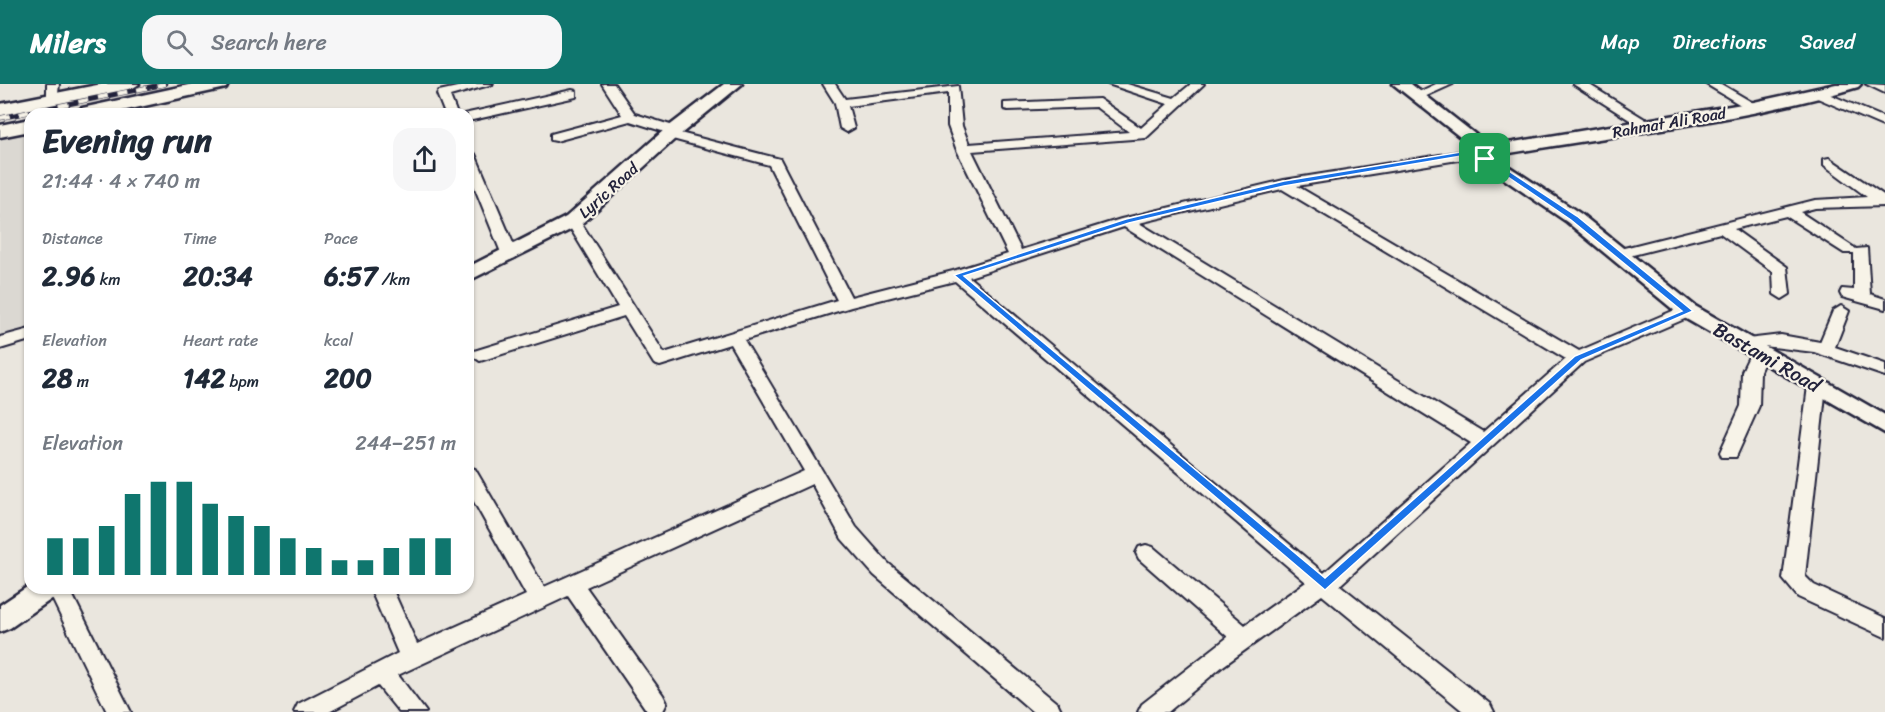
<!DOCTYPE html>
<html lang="en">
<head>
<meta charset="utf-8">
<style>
  :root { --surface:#fff; --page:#f6f6f7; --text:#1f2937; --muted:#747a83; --accent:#0f766e }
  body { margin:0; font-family:Sriracha,sans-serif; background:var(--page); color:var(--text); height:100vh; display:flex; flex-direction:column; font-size:22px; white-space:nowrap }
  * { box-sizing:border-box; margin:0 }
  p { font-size:20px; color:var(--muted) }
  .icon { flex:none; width:33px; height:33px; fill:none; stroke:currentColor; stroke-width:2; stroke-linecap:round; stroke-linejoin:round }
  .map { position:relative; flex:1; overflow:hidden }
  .side { position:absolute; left:24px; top:24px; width:450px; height:486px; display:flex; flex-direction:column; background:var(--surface); border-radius:18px; box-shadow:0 2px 4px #0004 }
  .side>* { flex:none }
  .pin { position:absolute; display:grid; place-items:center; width:51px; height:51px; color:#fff; margin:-26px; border-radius:12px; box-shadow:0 3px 9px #0006 }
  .round { display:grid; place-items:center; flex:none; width:63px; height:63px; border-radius:18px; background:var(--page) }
  .overview { display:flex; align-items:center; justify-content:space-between; height:102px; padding:0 18px }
  h1 { font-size:33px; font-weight:700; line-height:45px }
  .stats { display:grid; grid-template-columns:repeat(3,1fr); gap:9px; height:102px; padding:6px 18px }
  .stats div { display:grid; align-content:center }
  .stats b { font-size:26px; font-weight:700 }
  .stats small { font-size:16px; font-weight:400 }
  .stats p { font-size:16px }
  .chart { height:168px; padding:12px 18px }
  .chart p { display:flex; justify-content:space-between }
  .chart svg { width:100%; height:108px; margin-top:6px; stroke:var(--accent); stroke-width:6 }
  header { display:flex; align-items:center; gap:36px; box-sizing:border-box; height:84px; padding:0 30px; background:var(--accent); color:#fff }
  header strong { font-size:28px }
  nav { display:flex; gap:33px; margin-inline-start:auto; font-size:21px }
  .search { width:420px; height:54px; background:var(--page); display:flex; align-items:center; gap:15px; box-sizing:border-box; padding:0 21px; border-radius:18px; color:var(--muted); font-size:22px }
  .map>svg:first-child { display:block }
  .built { fill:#dbd8d2 }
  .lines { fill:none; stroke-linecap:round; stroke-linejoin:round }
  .minor-casing { stroke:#22223b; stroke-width:4 }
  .tertiary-casing { stroke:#22223b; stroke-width:5 }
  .primary-casing { stroke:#22223b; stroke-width:5 }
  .minor { fill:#f7f3e8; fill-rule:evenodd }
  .tertiary { fill:#f7f3e8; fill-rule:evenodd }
  .primary { fill:#f7f3e8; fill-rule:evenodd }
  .rail-casing { stroke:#22223b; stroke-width:5 }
  .rail { stroke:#f7f3e8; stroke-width:4; stroke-dasharray:10; stroke-linecap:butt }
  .route { fill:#1a73e8; stroke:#fff; stroke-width:1.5; fill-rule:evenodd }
  .labels { text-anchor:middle; stroke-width:4.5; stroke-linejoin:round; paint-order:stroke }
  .far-street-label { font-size:16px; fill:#22223b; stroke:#f7f3e8 }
  .street-label { font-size:20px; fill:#22223b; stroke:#f7f3e8 }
</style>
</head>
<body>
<header>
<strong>Milers</strong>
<div class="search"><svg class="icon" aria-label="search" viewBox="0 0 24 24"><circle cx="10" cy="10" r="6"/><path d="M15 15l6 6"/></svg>Search here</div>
<nav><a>Map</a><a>Directions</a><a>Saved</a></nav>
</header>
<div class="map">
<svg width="1885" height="628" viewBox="0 0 1885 628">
  <rect width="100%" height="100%" fill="#eae6de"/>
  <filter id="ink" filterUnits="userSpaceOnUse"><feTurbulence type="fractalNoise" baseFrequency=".0167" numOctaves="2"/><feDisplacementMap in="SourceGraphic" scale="12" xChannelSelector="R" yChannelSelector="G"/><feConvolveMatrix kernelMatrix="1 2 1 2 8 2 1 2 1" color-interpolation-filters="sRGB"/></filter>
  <g filter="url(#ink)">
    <path class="built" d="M30 38V250L0 259V45Z"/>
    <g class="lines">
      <defs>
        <path id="minor" d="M47 0H59L57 19 53 20 47 16Z
          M471 0H493L450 12 457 30H445L437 10 439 7Z
          M602 0H614L635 30 680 44V49L780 75 851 213 953 187 1008 170 956 64 948 42V9L848 22 854 44 847 48 840 44 835 19 823 0H835L845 15 958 2 962 42 969 60 1129 48 1096 23 1008 26 1004 25V19L1099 15 1141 44 1168 20 1108 0H1127L1174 14 1191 0H1204L1146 54 972 67 1021 166 1121 135 1284 96 1484 64 1491 68 1489 71 1297 102 1579 267 1682 223H1694L1696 227 1694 231 1584 278 1340 501 1490 620 1494 628H1464L1322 511 1223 582 1168 628H1138L1142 620 1228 553 1139 475 1136 469 1139 463 1146 461 1153 463 1245 541 1306 498 955 197 851 223 744 256 856 443 888 479 1058 620 1062 628H1033L874 491 842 455 812 400 586 503 663 611 667 619 663 627H647L568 512 398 591 426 628H399L378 602 329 628H294L298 620 398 569 370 504H392L417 560 526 511 468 407V383L475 385 544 503 804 387 730 260 660 282 654 280 624 232 480 277 471 271 474 267 618 223 566 137 573 133 580 137 664 269 837 216 769 81 665 53V48L630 37 556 57 551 56V50L622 31ZM1282 105 1566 275 1483 348 1139 139ZM1124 143 1471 359 1324 489 969 193Z
          M1436 0H1453L1422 14 1418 15 1412 11Z
          M1573 0H1588L1656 42 1649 46 1644 45Z
          M1706 0H1721L1760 23 1754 27 1749 26Z
          M1866 0 1885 1V9Z
          M572 6 576 7V13L468 37V30H464Z
          M1819 6 1885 34V43L1815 13V7Z
          M468 66 475 70 518 171 515 174 510 176 502 171 468 87Z
          M1829 74 1885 112V122L1815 124 1800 128 1856 165 1867 164 1870 210 1885 215V225L1842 213 1840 209 1842 205 1854 206V169H1844L1786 132 1734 145 1787 183 1790 210 1782 215 1774 210 1773 188 1720 149 1617 175 1609 170 1612 167 1815 116 1867 113 1824 81V75Z
          M1841 222 1849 227 1835 263 1885 280V292L1814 268 1764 262 1769 267 1760 287 1759 322 1736 373H1722L1720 368 1741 322 1742 287 1753 264H1739L1736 260 1739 256 1781 251 1820 258 1833 227Z
          M30 245V256L0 265V253Z
          M1817 296 1826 302 1805 492 1814 501 1885 534V553L1798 513 1783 495 1808 302Z
          M47 504H69L131 628H107Z"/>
        <path id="tertiary" d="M724 0H742L676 54 580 141 468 197V183L566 133 664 46Z
          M1393 0H1411L1490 62 1754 18 1836 0H1861L1858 3C1742 38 1613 51 1493 72L1581 130 1695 222 1885 331V349L1681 232 1567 138 1479 78 1474 64Z
          M30 501V504H60L56 512 10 544 0 548V521Z"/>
        <path id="primary" d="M102 0H139L130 6 0 32V20Z
          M193 0H228L226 4 108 30H72L82 24Z
          M30 35V47L0 53V41Z"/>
      </defs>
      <use href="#minor" class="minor-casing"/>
      <use href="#tertiary" class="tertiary-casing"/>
      <use href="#primary" class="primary-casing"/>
      <use href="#minor" class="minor"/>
      <use href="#tertiary" class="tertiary"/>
      <use href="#primary" class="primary"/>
      <defs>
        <path id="rail" d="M0 34 165 0"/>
      </defs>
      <use href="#rail" class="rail-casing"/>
      <use href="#rail" class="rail"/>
    </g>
  </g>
  <path class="route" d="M1473 66 1487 67 1489 74 1577 132 1693 227 1581 276 1325 506 954 191 1126 135 1284 97ZM1473 70H1481L1483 76 1571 136 1682 227 1575 272 1325 494 964 192 1129 139 1284 102Z"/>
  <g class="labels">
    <g class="far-street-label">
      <text transform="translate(1669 38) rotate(-10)" y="6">Rahmat Ali Road</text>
      <text transform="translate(608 106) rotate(-42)" y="6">Lyric Road</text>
    </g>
    <g class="street-label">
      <text transform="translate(1767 273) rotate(30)" y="7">Bastami Road</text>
    </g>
  </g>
</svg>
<div class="pin" style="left:1485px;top:75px;background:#1e9e55"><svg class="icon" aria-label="arrive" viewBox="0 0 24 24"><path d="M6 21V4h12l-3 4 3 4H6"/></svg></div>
<section class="side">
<div class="overview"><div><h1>Evening run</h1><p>21:44 · 4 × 740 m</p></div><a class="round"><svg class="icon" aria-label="share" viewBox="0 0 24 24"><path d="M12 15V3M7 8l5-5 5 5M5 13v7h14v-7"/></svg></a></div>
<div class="stats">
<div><p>Distance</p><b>2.96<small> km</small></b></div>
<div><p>Time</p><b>20:34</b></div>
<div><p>Pace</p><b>6:57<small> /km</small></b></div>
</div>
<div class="stats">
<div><p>Elevation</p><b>28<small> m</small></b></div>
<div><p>Heart rate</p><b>142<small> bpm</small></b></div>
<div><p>kcal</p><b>200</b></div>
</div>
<div class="chart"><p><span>Elevation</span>244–251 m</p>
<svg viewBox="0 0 160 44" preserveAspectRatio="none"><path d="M5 44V29M15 44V29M25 44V24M35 44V11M45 44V6M55 44V6M65 44V15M75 44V20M85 44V24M95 44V29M105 44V33M115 44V38M125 44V38M135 44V33M145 44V29M155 44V29"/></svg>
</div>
</section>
</div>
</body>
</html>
